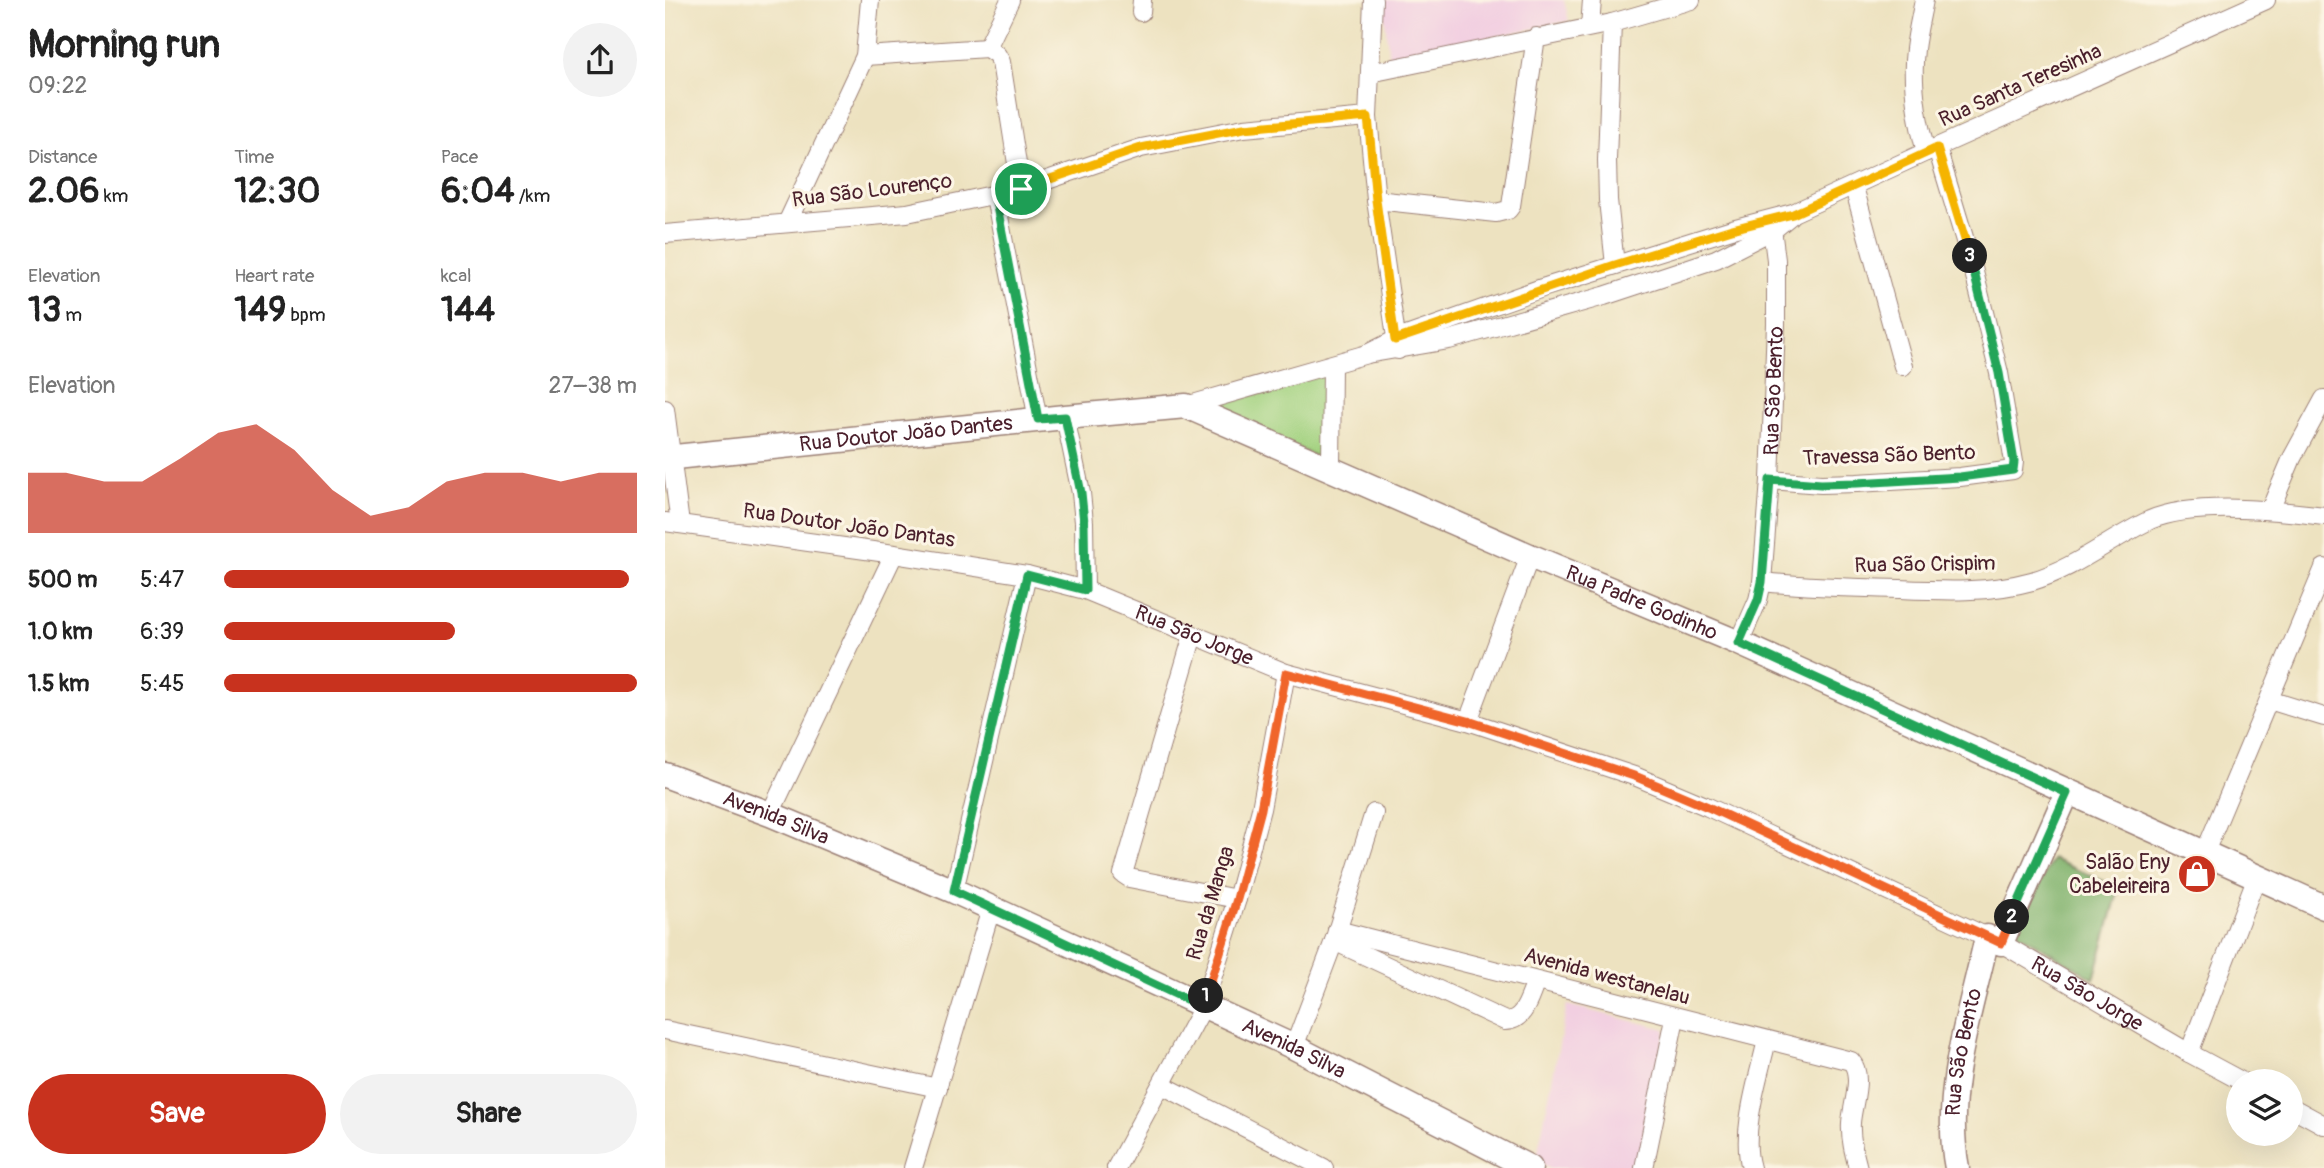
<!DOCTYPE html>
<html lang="en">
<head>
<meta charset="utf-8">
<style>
  :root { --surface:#fff; --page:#f2f2f2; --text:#222; --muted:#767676; --accent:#c8321e }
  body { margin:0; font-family:Pangolin,sans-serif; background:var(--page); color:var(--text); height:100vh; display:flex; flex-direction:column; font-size:26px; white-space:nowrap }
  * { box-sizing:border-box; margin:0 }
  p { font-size:23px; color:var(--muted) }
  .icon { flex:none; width:38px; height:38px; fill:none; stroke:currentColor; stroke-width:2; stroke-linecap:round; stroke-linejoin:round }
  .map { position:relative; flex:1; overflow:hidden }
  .drawer { display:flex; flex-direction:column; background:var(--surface); width:665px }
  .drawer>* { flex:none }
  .buttons { position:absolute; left:1561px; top:1069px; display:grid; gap:14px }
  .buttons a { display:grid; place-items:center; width:77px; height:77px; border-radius:50%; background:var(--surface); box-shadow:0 7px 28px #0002; font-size:35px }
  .pin { position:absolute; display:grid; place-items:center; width:60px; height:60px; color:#fff; margin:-30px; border:4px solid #fff; border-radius:50%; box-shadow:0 2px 7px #0007 }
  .km { position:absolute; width:35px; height:35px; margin:-18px; border-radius:50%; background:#222; color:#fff; font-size:19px; line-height:35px; text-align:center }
  .round { display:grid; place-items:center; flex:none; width:74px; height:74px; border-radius:37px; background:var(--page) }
  .summary { display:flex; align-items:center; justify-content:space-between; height:119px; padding:0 28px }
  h1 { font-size:38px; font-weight:700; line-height:52px }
  .stats { display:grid; grid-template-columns:repeat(3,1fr); gap:10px; height:119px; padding:7px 28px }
  .stats div { display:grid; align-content:center }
  .stats b { font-size:35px; font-weight:700 }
  .stats small { font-size:19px; font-weight:400 }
  .stats p { font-size:19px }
  .chart { height:196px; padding:14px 28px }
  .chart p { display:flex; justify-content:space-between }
  .chart svg { width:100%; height:126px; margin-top:7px; fill:var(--accent); opacity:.7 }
  .cta { display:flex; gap:14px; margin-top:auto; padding:14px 28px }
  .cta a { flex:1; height:80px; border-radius:42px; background:var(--accent); color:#fff; font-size:28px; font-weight:700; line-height:80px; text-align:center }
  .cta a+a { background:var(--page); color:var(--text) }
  ul { padding:0 28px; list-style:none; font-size:23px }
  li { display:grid; grid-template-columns:112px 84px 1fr; align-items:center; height:52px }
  li i { height:18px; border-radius:9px; background:var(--accent) }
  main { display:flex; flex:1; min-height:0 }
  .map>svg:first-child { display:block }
  .built { fill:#f2cfe1 }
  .green { fill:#a3d280; stroke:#767856; stroke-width:2 }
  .forest { fill:#82b46e; stroke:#666a4c; stroke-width:2 }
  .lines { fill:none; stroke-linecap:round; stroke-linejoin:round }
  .street-casing { stroke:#9c8076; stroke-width:20 }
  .secondary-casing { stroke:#9c8076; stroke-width:27 }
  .street { stroke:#fff; stroke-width:18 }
  .secondary { stroke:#fff; stroke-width:24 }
  .split-1-casing { stroke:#fff; stroke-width:14 }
  .split-2-casing { stroke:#fff; stroke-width:14 }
  .split-3-casing { stroke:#fff; stroke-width:14 }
  .split-4-casing { stroke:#fff; stroke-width:14 }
  .split-1 { stroke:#22a559; stroke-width:9 }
  .split-2 { stroke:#f0652b; stroke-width:9 }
  .split-3 { stroke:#22a559; stroke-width:9 }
  .split-4 { stroke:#f5b400; stroke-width:9 }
  .labels { text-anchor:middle; stroke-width:6; stroke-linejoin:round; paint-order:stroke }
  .street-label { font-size:21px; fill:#4a1f2b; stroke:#fcf5e5 }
  .poi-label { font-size:21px; fill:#4a1f2b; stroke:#fcf5e5; text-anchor:end }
</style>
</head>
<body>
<main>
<section class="drawer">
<div class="summary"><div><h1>Morning run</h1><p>09:22</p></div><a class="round"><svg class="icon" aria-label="share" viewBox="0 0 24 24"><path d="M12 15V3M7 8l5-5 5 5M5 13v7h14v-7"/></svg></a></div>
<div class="stats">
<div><p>Distance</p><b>2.06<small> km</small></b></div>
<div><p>Time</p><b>12:30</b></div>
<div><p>Pace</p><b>6:04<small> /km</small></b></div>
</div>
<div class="stats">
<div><p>Elevation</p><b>13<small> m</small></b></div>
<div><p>Heart rate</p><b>149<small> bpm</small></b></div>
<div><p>kcal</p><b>144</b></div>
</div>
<div class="chart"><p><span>Elevation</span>27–38 m</p>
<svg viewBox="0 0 160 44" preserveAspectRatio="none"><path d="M0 44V23L10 23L20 26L30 26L40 18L50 9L60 6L70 15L80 29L90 38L100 35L110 26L120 23L130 23L140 26L150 23L160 23V44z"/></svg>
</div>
<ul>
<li><b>500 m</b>5:47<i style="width:98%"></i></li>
<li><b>1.0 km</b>6:39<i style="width:56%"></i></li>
<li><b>1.5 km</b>5:45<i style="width:100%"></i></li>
</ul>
<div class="cta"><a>Save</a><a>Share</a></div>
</section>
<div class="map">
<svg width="1659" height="1168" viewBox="0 0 1659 1168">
  <rect width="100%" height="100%" fill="#fcf5e5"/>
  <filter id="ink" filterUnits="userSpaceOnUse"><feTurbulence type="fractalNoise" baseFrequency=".0143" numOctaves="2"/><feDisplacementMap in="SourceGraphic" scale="14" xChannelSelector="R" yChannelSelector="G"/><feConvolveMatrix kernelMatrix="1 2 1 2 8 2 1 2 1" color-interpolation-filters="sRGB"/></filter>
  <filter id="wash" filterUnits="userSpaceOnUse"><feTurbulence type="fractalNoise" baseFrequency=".00686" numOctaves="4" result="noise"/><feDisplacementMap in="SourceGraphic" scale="28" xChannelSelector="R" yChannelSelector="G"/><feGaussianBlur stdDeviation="1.57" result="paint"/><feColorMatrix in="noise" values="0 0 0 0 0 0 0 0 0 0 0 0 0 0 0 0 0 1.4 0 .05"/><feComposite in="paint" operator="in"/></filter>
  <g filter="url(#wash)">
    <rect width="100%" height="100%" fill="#ede2c0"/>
    <path class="built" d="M718 0H899L904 21 724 59Z
      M902 1005 1001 1029 973 1168H886L871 1161Z"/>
    <path class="green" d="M661 371V461L538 407Z"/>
    <path class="forest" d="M1387 859 1454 888 1429 979 1352 932Z"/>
  </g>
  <g filter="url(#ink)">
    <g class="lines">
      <defs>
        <g id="street">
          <path d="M708 0 703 117 711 200 733 350"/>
          <path d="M1259 0C1256 16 1252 32 1250 49 1246 83 1252 119 1261 152"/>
          <path d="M476 12 477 0"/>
          <path d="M947 23 942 160 943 200 950 265"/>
          <path d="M925 27 927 0"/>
          <path d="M322 48 332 55 336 62 356 189"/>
          <path d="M322 48 345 0"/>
          <path d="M200 56 322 48"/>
          <path d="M705 73 947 23 1026 0"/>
          <path d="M1189 187 1238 366"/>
          <path d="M330 196 373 420"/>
          <path d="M711 200 831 213 843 210 846 206 871 37"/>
          <path d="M122 223 200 56 205 0"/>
          <path d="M0 234 242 213 356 189 476 148 579 128 703 117"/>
          <path d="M702 354 730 340 877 288 1067 229 1128 213 1261 152 1601 0"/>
          <path d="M521 406 702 354 784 340 939 296 1051 259 1108 230 1125 216"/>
          <path d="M0 409 15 524"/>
          <path d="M400 417 416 493 419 522 420 590"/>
          <path d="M666 468 667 365"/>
          <path d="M1105 480 1156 484 1192 483 1295 477 1348 470 1349 462 1334 373 1307 264 1272 148"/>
          <path d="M1605 510 1627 458 1659 399"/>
          <path id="s1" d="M0 522 229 554 362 575 420 590 621 673 803 721 972 777 1043 807 1322 937"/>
          <path d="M1097 582C1143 587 1188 588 1235 589 1279 591 1324 593 1367 581 1409 569 1445 539 1485 520 1528 501 1612 510 1659 516"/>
          <path d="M528 635 458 874 464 878 572 899"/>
          <path id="s2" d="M1074 643 1093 600 1097 582 1105 480 1111 324V260L1106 221"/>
          <path d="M1604 700 1659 717"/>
          <path d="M803 721 865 556"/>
          <path d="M105 814 229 554"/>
          <path d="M1540 852 1659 568"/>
          <path d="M289 891 362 575"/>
          <path d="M672 930 1186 1061C1199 1076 1187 1105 1186 1123 1185 1138 1189 1153 1193 1168"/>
          <path d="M669 941 840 1021C860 1021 864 997 871 982"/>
          <path id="s3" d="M1336 943 1524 1053 1578 1082"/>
          <path d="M0 1030 273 1088"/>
          <path d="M629 1047 669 941 709 813"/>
          <path d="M1524 1053 1592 876"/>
          <path d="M497 1085 659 1168"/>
          <path d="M1626 1107 1659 1125"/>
          <path d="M248 1168 326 909"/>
          <path d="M451 1168 538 1007 572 899 596 809 621 673"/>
          <path d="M979 1168 1010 1018"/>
          <path d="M1086 1168C1075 1132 1094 1076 1102 1040"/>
        </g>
        <g id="secondary">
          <path id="s4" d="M0 458 400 417 521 406 865 556 1074 643 1659 907"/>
          <path id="s5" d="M0 775 105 814 289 891 629 1047 865 1168"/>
          <path id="s6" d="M1292 1168C1277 1091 1306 1012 1322 937L1336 943 1402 793"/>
        </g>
      </defs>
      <use href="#street" class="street-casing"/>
      <use href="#secondary" class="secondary-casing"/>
      <use href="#street" class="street"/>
      <use href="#secondary" class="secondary"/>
    </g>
  </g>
  <g class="lines" filter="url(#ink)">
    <defs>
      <path id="split-1" d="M356 189 330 196 373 419 400 417 416 493 419 522 420 590 362 575 289 891 538 1007 541 996"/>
      <path id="split-2" d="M541 996 572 899 596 809 621 673 803 721 972 777 1043 807 1336 943 1347 917"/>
      <path id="split-3" d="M1305 256 1334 373 1349 462 1348 470 1295 477 1192 483 1156 484 1105 480 1097 582 1093 600 1074 643 1402 793 1347 917"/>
      <path id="split-4" d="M356 189 476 148 579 128 703 117 711 200 730 340 950 265 1067 229 1128 214 1272 148 1305 256"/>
    </defs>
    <use href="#split-1" class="split-1-casing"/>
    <use href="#split-2" class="split-2-casing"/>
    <use href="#split-3" class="split-3-casing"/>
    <use href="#split-4" class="split-4-casing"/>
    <use href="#split-1" class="split-1"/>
    <use href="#split-2" class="split-2"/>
    <use href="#split-3" class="split-3"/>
    <use href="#split-4" class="split-4"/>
  </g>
  <defs>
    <symbol id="shop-disc" viewBox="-11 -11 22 22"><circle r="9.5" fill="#c8321e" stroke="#fcf5e5"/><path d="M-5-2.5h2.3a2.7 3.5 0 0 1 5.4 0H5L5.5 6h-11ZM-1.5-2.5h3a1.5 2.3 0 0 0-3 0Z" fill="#fff"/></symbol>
  </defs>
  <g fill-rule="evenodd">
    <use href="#shop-disc" x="1510" y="852" width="44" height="44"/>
  </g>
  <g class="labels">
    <g class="street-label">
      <text transform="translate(1355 85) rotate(-24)" y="7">Rua Santa Teresinha</text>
      <text transform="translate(207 190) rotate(-7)" y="7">Rua São Lourenço</text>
      <text dy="7" stroke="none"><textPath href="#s2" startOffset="257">Rua São Bento</textPath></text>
      <text dy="7" stroke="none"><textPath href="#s4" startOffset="242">Rua Doutor João Dantes</textPath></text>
      <text transform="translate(1224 455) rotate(-2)" y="7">Travessa São Bento</text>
      <text transform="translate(184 525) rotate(8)" y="7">Rua Doutor João Dantas</text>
      <text transform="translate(1260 564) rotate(-1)" y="7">Rua São Crispim</text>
      <text dy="7" stroke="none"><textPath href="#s4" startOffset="1020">Rua Padre Godinho</textPath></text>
      <text dy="7" stroke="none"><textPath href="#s1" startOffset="544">Rua São Jorge</textPath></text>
      <text dy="7" stroke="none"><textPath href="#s5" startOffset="119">Avenida Silva</textPath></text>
      <text transform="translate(545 903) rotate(-73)" y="7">Rua da Manga</text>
      <text transform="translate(942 976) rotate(15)" y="7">Avenida westanelau</text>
      <text dy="7" stroke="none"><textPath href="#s3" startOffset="100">Rua São Jorge</textPath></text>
      <text dy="7" stroke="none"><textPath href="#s5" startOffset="686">Avenida Silva</textPath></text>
      <text dy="7" stroke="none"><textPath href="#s6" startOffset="117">Rua São Bento</textPath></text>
    </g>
    <g class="poi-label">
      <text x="1505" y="869">Salão Eny<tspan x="1505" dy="24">Cabeleireira</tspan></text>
    </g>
  </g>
</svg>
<div class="buttons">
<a><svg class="icon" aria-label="layers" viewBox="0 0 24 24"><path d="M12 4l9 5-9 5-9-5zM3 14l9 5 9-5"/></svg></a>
</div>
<div class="pin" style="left:356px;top:189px;background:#1e9e55"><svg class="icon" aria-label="arrive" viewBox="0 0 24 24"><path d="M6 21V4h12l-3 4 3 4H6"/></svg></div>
<b class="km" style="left:541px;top:996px">1</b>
<b class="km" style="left:1347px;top:917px">2</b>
<b class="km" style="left:1305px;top:256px">3</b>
</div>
</main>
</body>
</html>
